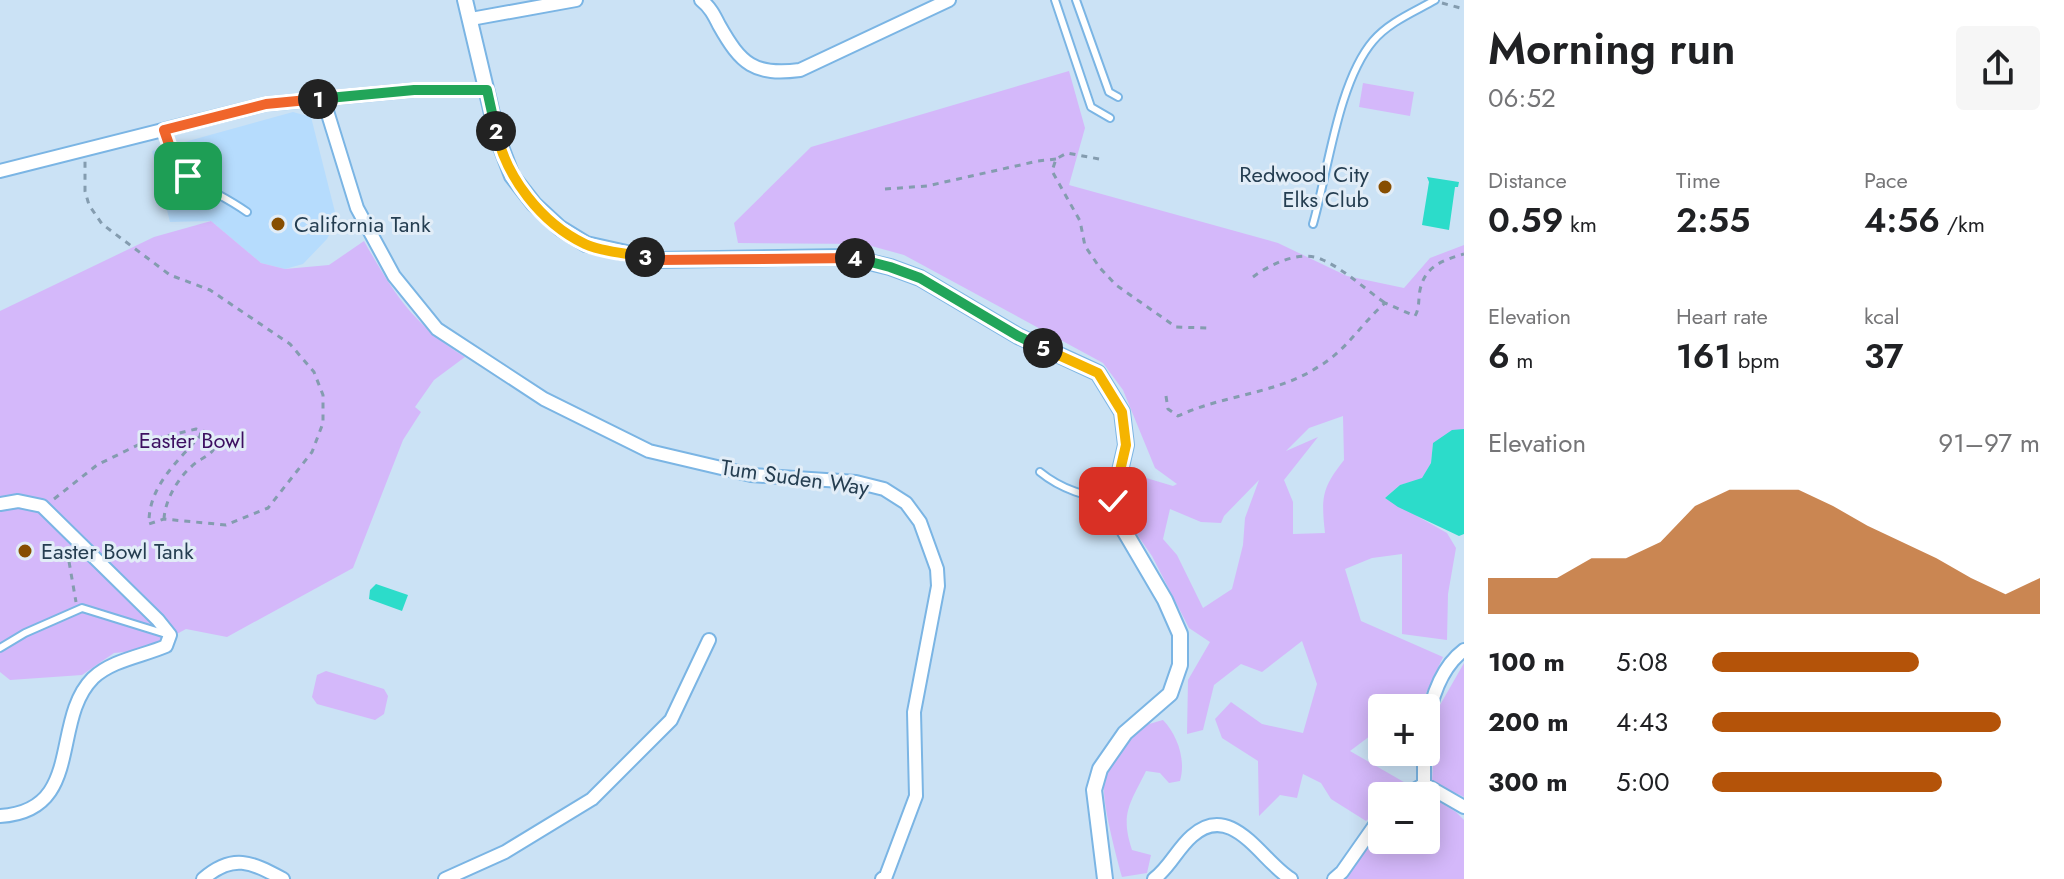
<!DOCTYPE html>
<html lang="en">
<head>
<meta charset="utf-8">
<style>
  :root { --surface:#fff; --page:#f6f6f6; --text:#202124; --muted:#757577; --accent:#b45309 }
  body { margin:0; font-family:Jost,sans-serif; background:var(--page); color:var(--text); height:100vh; display:flex; flex-direction:column; font-size:30px; white-space:nowrap }
  * { box-sizing:border-box; margin:0 }
  p { font-size:26px; color:var(--muted) }
  .icon { flex:none; width:44px; height:44px; fill:none; stroke:currentColor; stroke-width:2; stroke-linecap:round; stroke-linejoin:round }
  .map { position:relative; flex:1; overflow:hidden }
  .sheet { display:flex; flex-direction:column; background:var(--surface); width:600px }
  .sheet>* { flex:none }
  .buttons { position:absolute; left:1368px; top:694px; display:grid; gap:16px }
  .buttons a { display:grid; place-items:center; width:72px; height:72px; border-radius:8px; background:var(--surface); box-shadow:0 4px 20px #0003; font-size:40px }
  .pin { position:absolute; display:grid; place-items:center; width:68px; height:68px; color:#fff; margin:-34px; border-radius:16px; box-shadow:0 4px 12px #0006 }
  .km { position:absolute; width:40px; height:40px; margin:-20px; border-radius:50%; background:#222; color:#fff; font-size:22px; line-height:40px; text-align:center }
  .round { display:grid; place-items:center; flex:none; width:84px; height:84px; border-radius:8px; background:var(--page) }
  .head { display:flex; align-items:center; justify-content:space-between; height:136px; padding:0 24px }
  h1 { font-size:44px; font-weight:600; line-height:60px }
  .stats { display:grid; grid-template-columns:repeat(3,1fr); gap:12px; height:136px; padding:8px 24px }
  .stats div { display:grid; align-content:center }
  .stats b { font-size:34px; font-weight:600 }
  .stats small { font-size:22px; font-weight:400 }
  .stats p { font-size:22px }
  .chart { height:224px; padding:16px 24px }
  .chart p { display:flex; justify-content:space-between }
  .chart svg { width:100%; height:144px; margin-top:8px; fill:var(--accent); opacity:.7 }
  ul { padding:0 24px; list-style:none; font-size:26px }
  li { display:grid; grid-template-columns:128px 96px 1fr; align-items:center; height:60px }
  li i { height:20px; border-radius:10px; background:var(--accent) }
  main { display:flex; flex:1; min-height:0 }
  .map>svg:first-child { display:block }
  .built { fill:#b6dcfd }
  .green { fill:#d4b8fa; fill-rule:evenodd }
  .water { fill:#2cdcca }
  .lines { fill:none; stroke-linecap:round; stroke-linejoin:round }
  .service-casing { stroke:#7bb5e4; stroke-width:10 }
  .minor-casing { stroke:#7bb5e4; stroke-width:16 }
  .tertiary-casing { stroke:#7bb5e4; stroke-width:18 }
  .path { stroke:#849caf; stroke-width:3; stroke-dasharray:6 6; stroke-linecap:butt }
  .service { stroke:#fff; stroke-width:6 }
  .minor { stroke:#fff; stroke-width:12 }
  .tertiary { stroke:#fff; stroke-width:14 }
  .split-1-casing { stroke:#fff; stroke-width:16 }
  .split-2-casing { stroke:#fff; stroke-width:16 }
  .split-3-casing { stroke:#fff; stroke-width:16 }
  .split-4-casing { stroke:#fff; stroke-width:16 }
  .split-5-casing { stroke:#fff; stroke-width:16 }
  .split-6-casing { stroke:#fff; stroke-width:16 }
  .split-1 { stroke:#f0652b; stroke-width:10 }
  .split-2 { stroke:#22a559; stroke-width:10 }
  .split-3 { stroke:#f5b400; stroke-width:10 }
  .split-4 { stroke:#f0652b; stroke-width:10 }
  .split-5 { stroke:#22a559; stroke-width:10 }
  .split-6 { stroke:#f5b400; stroke-width:10 }
  .poi-dot { fill:#874e01; stroke:#e2edf7; stroke-width:3 }
  .labels { text-anchor:middle; stroke-width:6; stroke-linejoin:round; paint-order:stroke }
  .poi-label { font-size:22px; fill:#253e51; stroke:#e2edf7; text-anchor:start }
  .park-label { font-size:22px; fill:#3d1061; stroke:#e2edf7 }
  .street-label { font-size:22px; fill:#253e51; stroke:#e2edf7 }
</style>
</head>
<body>
<main>
<div class="map">
<svg width="1464" height="879" viewBox="0 0 1464 879">
  <rect width="100%" height="100%" fill="#cbe2f5"/>
  <path class="built" d="M293 112 311 117 337 220 327 239 303 264 285 269 261 263 211 221 170 222 152 151Z"/>
  <path class="green" d="M1069 71 1085 128 1069 185 1278 243 1347 276 1404 288 1430 258 1464 245V450L1433 443 1431 463 1422 479 1400 485 1385 498 1447 533 1456 548 1448 594 1447 640 1402 634V554L1372 558 1345 569 1361 621 1443 657 1419 708H1382L1374 733 1350 751 1409 785 1396 796H1382V807L1366 821 1331 799 1321 783 1303 774 1297 798 1280 795 1259 816 1258 761 1222 738 1215 719 1231 702 1262 724 1303 733 1317 684 1302 641 1262 672 1241 664 1214 685 1203 730 1187 734 1188 680 1210 642 1189 628 1152 556 1122 513 1119 482 1143 477 1173 486 1177 484 1155 468 1123 390 1103 363 904 255 864 244 738 243 734 223 811 147ZM1343 416 1344 460C1322 488 1321 497 1325 533L1293 534V502L1284 480 1318 437 1286 451 1309 428ZM1259 480 1245 518 1243 545 1232 589 1203 608 1177 555 1163 539 1170 509 1201 522 1221 523 1224 516Z
    M1363 83 1414 92 1410 116 1359 107Z
    M211 221 261 263 285 269 329 265 364 241C393 292 413 325 465 357L434 380 415 407 421 412 403 440 353 568 227 637 186 629 147 650 114 653 82 675 10 680 0 672V511L4 509 0 498V311L154 237Z
    M1464 663V797L1432 782 1436 712Z
    M326 671 384 689 388 696 384 714 375 720 317 704 312 697 317 675Z
    M1163 720C1178 736 1186 760 1180 781L1169 783 1160 773 1146 771C1130 804 1120 813 1132 850L1151 855 1147 873 1122 877C1116 855 1101 800 1104 779 1107 761 1129 736 1145 726 1150 723 1157 722 1163 720Z
    M1423 792 1456 812 1464 820V879H1341L1382 825V840H1426V796H1417Z"/>
  <path class="water" d="M1427 177 1459 182 1458 187H1455L1449 230 1422 225 1429 182Z
    M1464 429V534L1459 536 1398 507 1385 498 1400 485 1422 478 1431 463 1433 443 1452 430Z
    M376 584 408 595 402 611 369 599 370 590Z"/>
  <g class="lines">
    <defs>
      <path id="service" d="M1055 0 1091 107 1110 118
        M1076 0 1109 92 1118 97
        M164 130C181 188 205 182 247 212
        M1313 224C1328 172 1338 82 1373 41 1389 22 1414 12 1435 0
        M1040 472C1062 490 1086 496 1113 501
        M0 648 25 633 82 608 166 634"/>
      <path id="minor" d="M701 0C710 7 714 15 719 25 741 64 754 76 800 70L949 0
        M471 19 576 0
        M323 98 357 208 394 276 437 329 544 399 649 451 751 475 856 482 884 489 906 503 920 522 937 569 938 586 914 712 916 796 886 876 882 879
        M0 171 266 104 414 90H487
        M0 504 18 501 42 506 158 620 170 635 166 646C143 656 112 660 93 678 50 721 85 811 0 816
        M1426 731C1430 702 1440 668 1464 650
        M1424 752V784
        M1405 796 1424 784 1464 807
        M203 879C233 853 251 862 283 879
        M445 879 505 852 592 799 671 720 709 640
        M1154 879C1170 867 1177 849 1192 836 1232 800 1262 862 1291 879
        M1334 879 1342 872 1382 815"/>
      <path id="tertiary" d="M465 0 498 139 512 176 534 204 560 228 586 244 658 260 848 257 890 267 920 278 1018 336 1098 373 1122 412 1126 445 1113 501 1121 525 1165 600 1180 634V665L1170 694 1125 733 1100 769 1094 790 1105 879"/>
    </defs>
    <use href="#service" class="service-casing"/>
    <use href="#minor" class="minor-casing"/>
    <use href="#tertiary" class="tertiary-casing"/>
    <path class="path" d="M1442 3 1464 9
      M1099 159 1067 153 1056 159 1052 171 1080 221 1085 246 1100 268 1116 285 1176 327 1208 328
      M885 189 927 186 1038 161 1056 159
      M1253 277C1270 264 1302 249 1323 260 1345 270 1365 289 1385 303
      M1166 396 1168 409 1178 416C1222 395 1277 394 1318 367 1347 350 1360 325 1385 303L1415 316C1420 307 1418 300 1420 290 1425 266 1443 260 1464 254
      M54 499 97 465 146 441 196 429 201 431 200 436C177 462 148 487 149 524L164 519 226 525 268 508 312 452 323 423V395L314 372 290 344 210 290 170 275 102 224 89 205 85 191V160
      M164 519C165 500 178 478 192 466 201 457 212 457 216 444L212 436 200 429
      M67 550 76 602"/>
    <use href="#service" class="service"/>
    <use href="#minor" class="minor"/>
    <use href="#tertiary" class="tertiary"/>
  </g>
  <g class="lines">
    <defs>
      <path id="split-1" d="M188 176 173 156 164 130 266 104 318 99"/>
      <path id="split-2" d="M318 99 414 90H487L496 131"/>
      <path id="split-3" d="M496 131C506 177 541 223 585 244 602 252 626 253 645 257"/>
      <path id="split-4" d="M645 257 658 260 855 258"/>
      <path id="split-5" d="M855 258 890 267 920 278 1018 336 1043 348"/>
      <path id="split-6" d="M1043 348 1098 373 1122 412 1126 445 1113 501"/>
    </defs>
    <use href="#split-1" class="split-1-casing"/>
    <use href="#split-2" class="split-2-casing"/>
    <use href="#split-3" class="split-3-casing"/>
    <use href="#split-4" class="split-4-casing"/>
    <use href="#split-5" class="split-5-casing"/>
    <use href="#split-6" class="split-6-casing"/>
    <use href="#split-1" class="split-1"/>
    <use href="#split-2" class="split-2"/>
    <use href="#split-3" class="split-3"/>
    <use href="#split-4" class="split-4"/>
    <use href="#split-5" class="split-5"/>
    <use href="#split-6" class="split-6"/>
  </g>
  <g class="poi-dot">
    <circle cx="1385" cy="187" r="8"/>
    <circle cx="278" cy="224" r="8"/>
    <circle cx="25" cy="551" r="8"/>
  </g>
  <g class="labels">
    <g class="poi-label">
      <text x="1369" y="182" text-anchor="end">Redwood City<tspan x="1369" dy="25">Elks Club</tspan></text>
      <text x="294" y="232">California Tank</text>
      <text x="41" y="559">Easter Bowl Tank</text>
    </g>
    <g class="park-label">
      <text x="192" y="448">Easter Bowl</text>
    </g>
    <g class="street-label">
      <text transform="translate(795 477) rotate(8)" y="8">Tum Suden Way</text>
    </g>
  </g>
</svg>
<div class="buttons">
<a>+</a>
<a>−</a>
</div>
<div class="pin" style="left:188px;top:176px;background:#1e9e55"><svg class="icon" aria-label="arrive" viewBox="0 0 24 24"><path d="M6 21V4h12l-3 4 3 4H6"/></svg></div>
<div class="pin" style="left:1113px;top:501px;background:#d93025"><svg class="icon" aria-label="check" viewBox="0 0 24 24"><path d="M5 12l5 5 9-10"/></svg></div>
<b class="km" style="left:318px;top:99px">1</b>
<b class="km" style="left:496px;top:131px">2</b>
<b class="km" style="left:645px;top:257px">3</b>
<b class="km" style="left:855px;top:258px">4</b>
<b class="km" style="left:1043px;top:348px">5</b>
</div>
<section class="sheet">
<div class="head"><div><h1>Morning run</h1><p>06:52</p></div><a class="round"><svg class="icon" aria-label="share" viewBox="0 0 24 24"><path d="M12 15V3M7 8l5-5 5 5M5 13v7h14v-7"/></svg></a></div>
<div class="stats">
<div><p>Distance</p><b>0.59<small> km</small></b></div>
<div><p>Time</p><b>2:55</b></div>
<div><p>Pace</p><b>4:56<small> /km</small></b></div>
</div>
<div class="stats">
<div><p>Elevation</p><b>6<small> m</small></b></div>
<div><p>Heart rate</p><b>161<small> bpm</small></b></div>
<div><p>kcal</p><b>37</b></div>
</div>
<div class="chart"><p><span>Elevation</span>91–97 m</p>
<svg viewBox="0 0 160 44" preserveAspectRatio="none"><path d="M0 44V33L10 33L20 33L30 27L40 27L50 22L60 11L70 6L80 6L90 6L100 11L110 17L120 22L130 27L140 33L150 38L160 33V44z"/></svg>
</div>
<ul>
<li><b>100 m</b>5:08<i style="width:63%"></i></li>
<li><b>200 m</b>4:43<i style="width:88%"></i></li>
<li><b>300 m</b>5:00<i style="width:70%"></i></li>
</ul>
</section>
</main>
</body>
</html>
